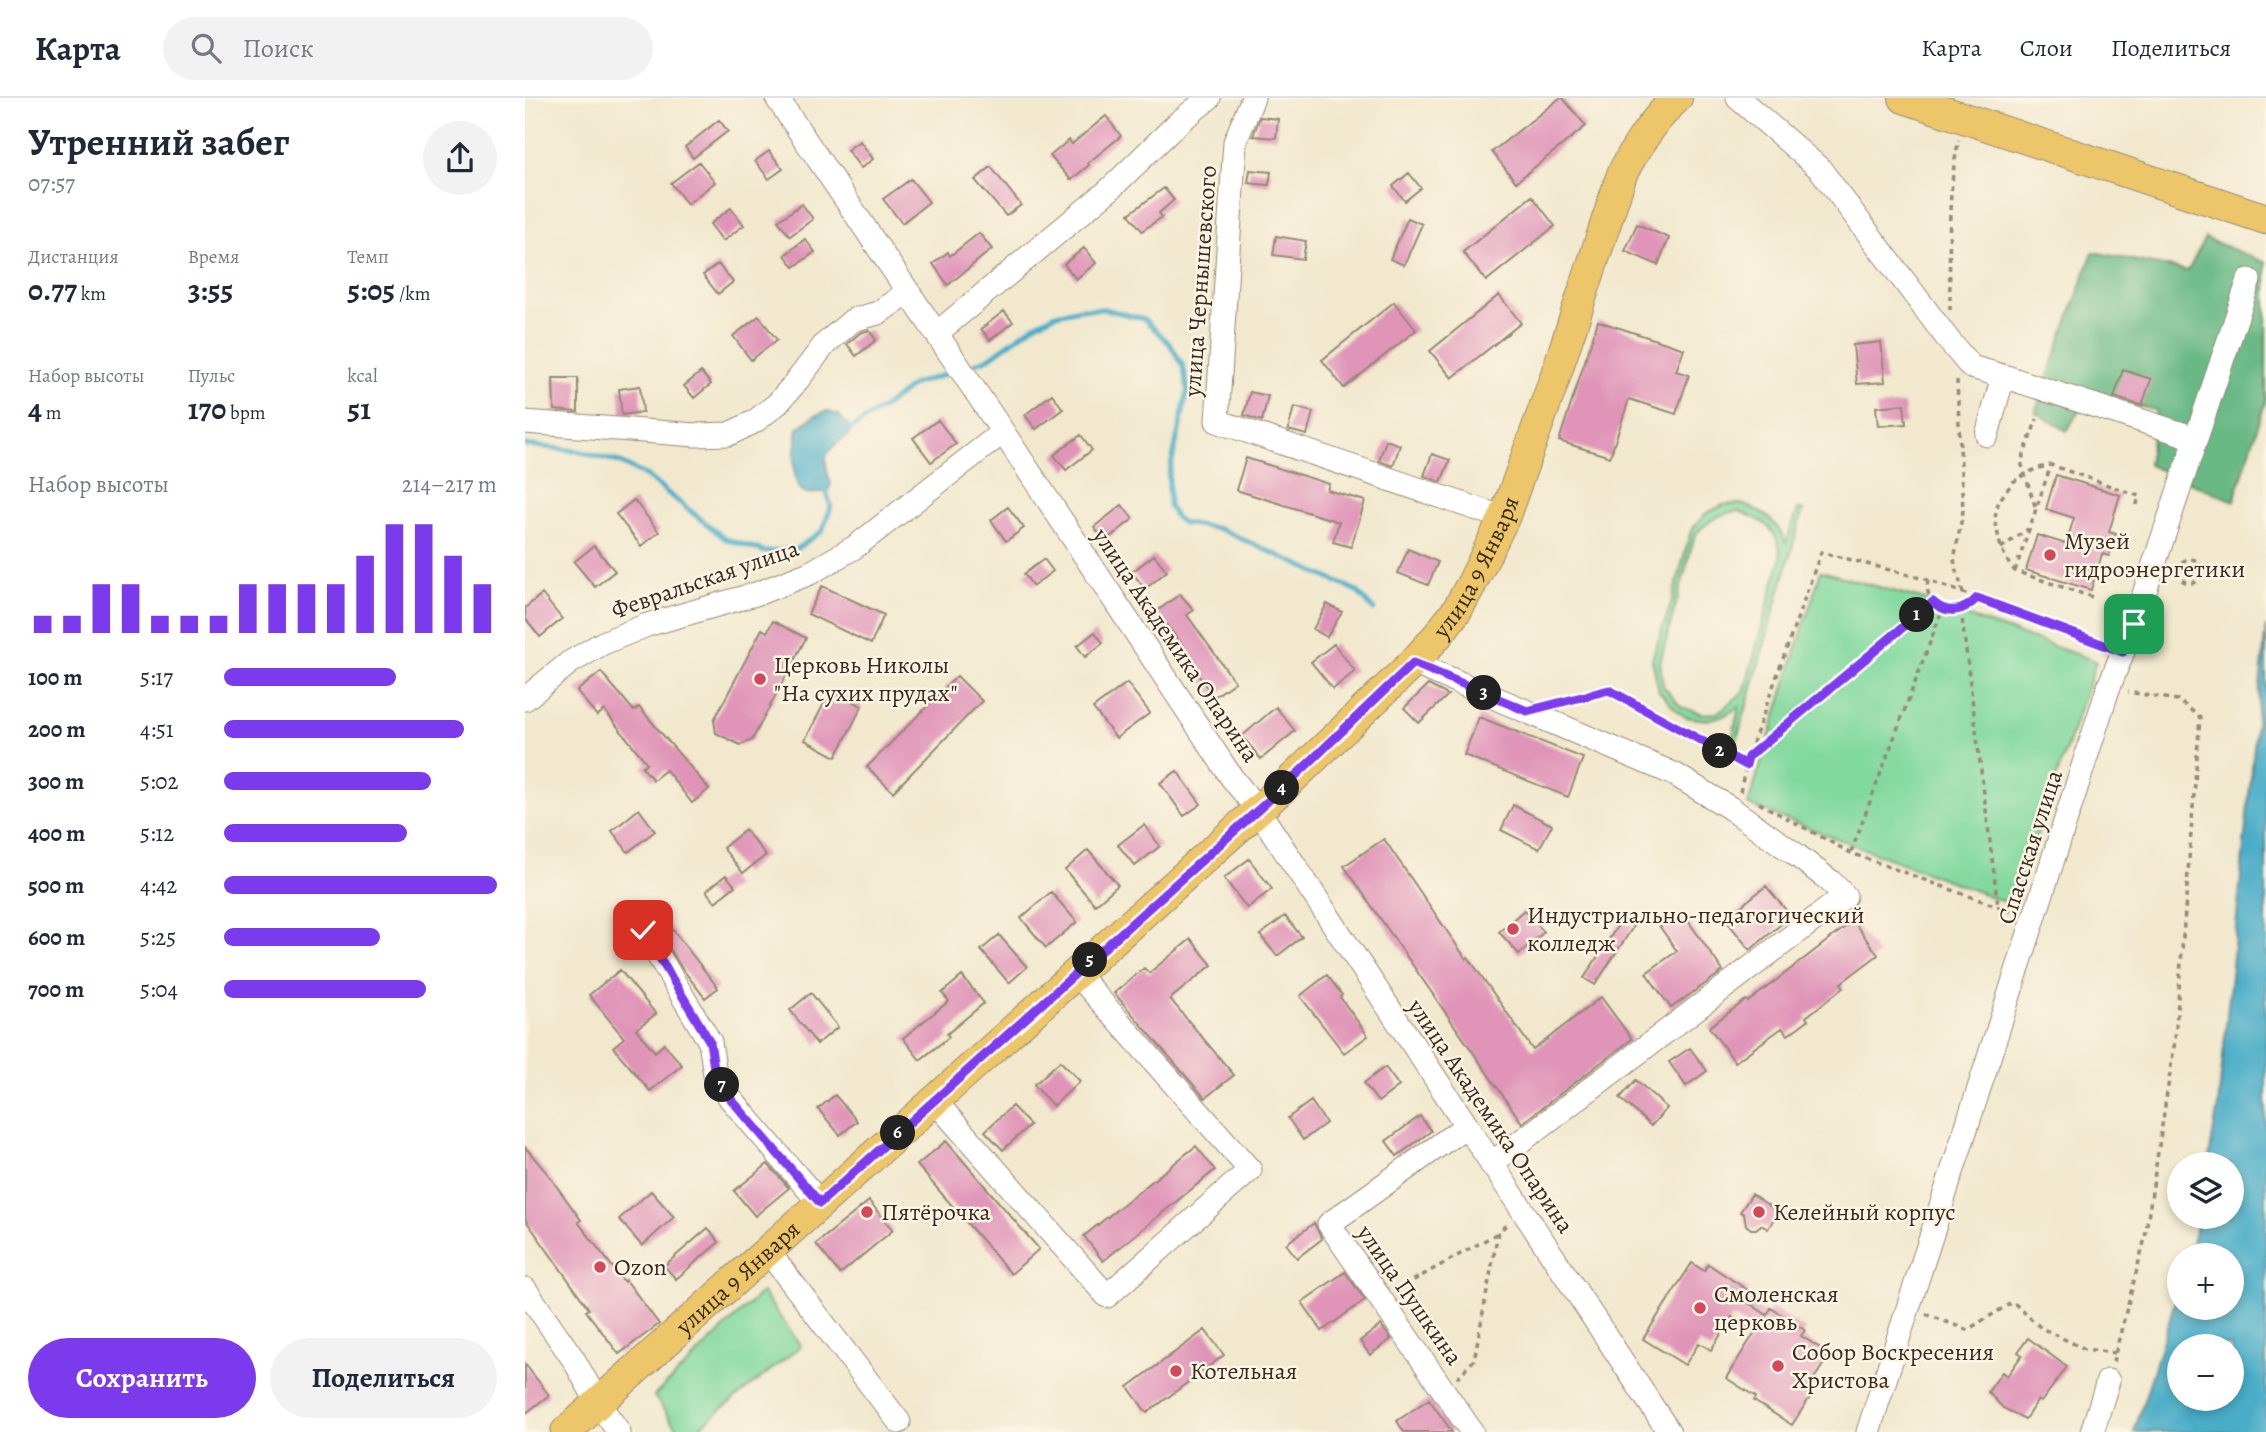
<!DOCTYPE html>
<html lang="ru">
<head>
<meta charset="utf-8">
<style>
  :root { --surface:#fff; --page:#f2f2f3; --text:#1f2937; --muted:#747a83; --line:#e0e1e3; --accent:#7c3aed }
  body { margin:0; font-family:Alegreya,serif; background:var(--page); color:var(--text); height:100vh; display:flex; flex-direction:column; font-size:26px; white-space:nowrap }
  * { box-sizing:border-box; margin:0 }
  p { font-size:23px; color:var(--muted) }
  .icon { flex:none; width:38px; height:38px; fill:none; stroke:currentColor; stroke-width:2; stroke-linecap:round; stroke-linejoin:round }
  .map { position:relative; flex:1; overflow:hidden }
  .side { display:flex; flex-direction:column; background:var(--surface); width:525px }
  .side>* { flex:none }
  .tools { position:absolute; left:1642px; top:1054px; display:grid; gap:14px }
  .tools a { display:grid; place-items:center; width:77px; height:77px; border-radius:50%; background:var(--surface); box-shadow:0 4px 10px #0003; font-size:35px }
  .pin { position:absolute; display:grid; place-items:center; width:60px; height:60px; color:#fff; margin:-30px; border-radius:14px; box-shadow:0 4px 10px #0006 }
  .km { position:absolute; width:35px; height:35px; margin:-18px; border-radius:50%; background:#222; color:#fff; font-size:19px; line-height:35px; text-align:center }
  .round { display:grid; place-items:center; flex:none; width:74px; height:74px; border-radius:37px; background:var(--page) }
  .head { display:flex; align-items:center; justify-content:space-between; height:119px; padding:0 28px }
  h1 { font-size:38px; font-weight:600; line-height:52px }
  .figures { display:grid; grid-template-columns:repeat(3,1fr); gap:10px; height:119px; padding:7px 28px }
  .figures div { display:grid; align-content:center }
  .figures b { font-size:30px; font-weight:600 }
  .figures small { font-size:19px; font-weight:400 }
  .figures p { font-size:19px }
  .chart { height:196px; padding:14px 28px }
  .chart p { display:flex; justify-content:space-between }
  .chart svg { width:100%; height:126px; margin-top:7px; stroke:var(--accent); stroke-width:6 }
  .primary-button { display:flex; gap:14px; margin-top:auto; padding:14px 28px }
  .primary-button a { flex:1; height:80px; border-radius:42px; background:var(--accent); color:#fff; font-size:28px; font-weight:600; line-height:80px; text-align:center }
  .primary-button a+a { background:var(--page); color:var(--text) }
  ul { padding:0 28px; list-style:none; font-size:23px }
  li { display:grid; grid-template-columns:112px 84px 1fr; align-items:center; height:52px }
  li i { height:18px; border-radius:9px; background:var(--accent) }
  header { display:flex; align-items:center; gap:42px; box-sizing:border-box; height:98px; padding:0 35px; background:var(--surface); border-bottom:2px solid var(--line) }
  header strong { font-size:33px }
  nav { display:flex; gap:38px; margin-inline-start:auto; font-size:24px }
  .search { width:490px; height:63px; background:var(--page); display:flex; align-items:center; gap:18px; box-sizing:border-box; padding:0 24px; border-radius:38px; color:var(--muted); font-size:26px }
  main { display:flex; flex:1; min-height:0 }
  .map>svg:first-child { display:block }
  .green { fill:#82d99e; stroke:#5e825e; stroke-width:2; fill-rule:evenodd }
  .forest { fill:#69b985; stroke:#527252; stroke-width:2 }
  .water { fill:#48adc8; stroke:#426c73; stroke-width:2; fill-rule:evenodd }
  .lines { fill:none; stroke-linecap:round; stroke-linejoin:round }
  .stream { stroke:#48adc8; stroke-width:5 }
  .building { fill:#e095b8 }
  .minor-casing { stroke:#968976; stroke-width:25 }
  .major-casing { stroke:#968976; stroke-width:32 }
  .path { stroke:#968976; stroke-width:3.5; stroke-dasharray:5 5; stroke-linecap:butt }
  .minor { stroke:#fff; stroke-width:23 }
  .major { stroke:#ecc669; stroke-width:30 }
  .route-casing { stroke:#fff; stroke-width:14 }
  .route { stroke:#7c3aed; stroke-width:9 }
  .poi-dot { fill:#d1495b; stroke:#fcf5e5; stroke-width:2.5 }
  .labels { text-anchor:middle; stroke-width:5; stroke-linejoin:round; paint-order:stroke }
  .street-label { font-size:24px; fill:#3b2a1e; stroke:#fcf5e5 }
  .poi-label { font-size:24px; fill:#3b2a1e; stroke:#fcf5e5; text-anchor:start }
</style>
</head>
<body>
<header>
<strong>Карта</strong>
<div class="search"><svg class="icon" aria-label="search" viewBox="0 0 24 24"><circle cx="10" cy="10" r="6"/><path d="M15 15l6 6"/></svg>Поиск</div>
<nav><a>Карта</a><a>Слои</a><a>Поделиться</a></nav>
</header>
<main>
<section class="side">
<div class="head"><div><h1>Утренний забег</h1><p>07:57</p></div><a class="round"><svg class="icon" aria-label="share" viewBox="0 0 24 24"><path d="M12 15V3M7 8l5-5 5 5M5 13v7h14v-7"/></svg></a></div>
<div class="figures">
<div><p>Дистанция</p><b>0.77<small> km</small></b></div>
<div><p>Время</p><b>3:55</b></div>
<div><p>Темп</p><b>5:05<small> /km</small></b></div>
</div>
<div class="figures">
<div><p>Набор высоты</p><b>4<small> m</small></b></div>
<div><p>Пульс</p><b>170<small> bpm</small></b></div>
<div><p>kcal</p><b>51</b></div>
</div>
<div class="chart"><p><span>Набор высоты</span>214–217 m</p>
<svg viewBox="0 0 160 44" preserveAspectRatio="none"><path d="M5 44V38M15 44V38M25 44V27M35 44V27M45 44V38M55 44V38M65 44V38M75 44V27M85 44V27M95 44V27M105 44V27M115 44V17M125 44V6M135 44V6M145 44V17M155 44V27"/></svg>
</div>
<ul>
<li><b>100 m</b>5:17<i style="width:63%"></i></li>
<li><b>200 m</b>4:51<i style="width:88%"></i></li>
<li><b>300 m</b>5:02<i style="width:76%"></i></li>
<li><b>400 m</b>5:12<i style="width:67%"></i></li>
<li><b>500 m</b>4:42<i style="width:100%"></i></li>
<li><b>600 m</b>5:25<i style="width:57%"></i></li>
<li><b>700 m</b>5:04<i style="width:74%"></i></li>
</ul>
<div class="primary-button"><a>Сохранить</a><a>Поделиться</a></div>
</section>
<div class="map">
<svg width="1741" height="1334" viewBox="0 0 1741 1334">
  <rect width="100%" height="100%" fill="#fcf5e5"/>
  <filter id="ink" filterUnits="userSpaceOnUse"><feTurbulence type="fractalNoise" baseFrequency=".0143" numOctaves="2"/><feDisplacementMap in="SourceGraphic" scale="14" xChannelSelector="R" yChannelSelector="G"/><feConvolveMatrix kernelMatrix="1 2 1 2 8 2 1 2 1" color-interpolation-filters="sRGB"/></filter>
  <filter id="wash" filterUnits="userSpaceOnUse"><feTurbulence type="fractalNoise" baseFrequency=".00686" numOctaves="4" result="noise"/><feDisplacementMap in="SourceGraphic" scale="28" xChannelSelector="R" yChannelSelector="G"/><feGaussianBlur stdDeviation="1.57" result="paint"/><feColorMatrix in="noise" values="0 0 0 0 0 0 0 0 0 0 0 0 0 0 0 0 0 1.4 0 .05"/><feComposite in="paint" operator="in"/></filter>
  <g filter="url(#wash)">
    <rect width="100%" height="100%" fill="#f1e8cd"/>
    <path class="green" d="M1216 406C1242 416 1249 420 1261 445L1273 411 1278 412 1209 652H1205L1214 609 1200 617 1182 622 1161 619 1152 613 1134 593 1127 561 1146 506 1166 433 1180 416 1198 407ZM1213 413C1239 422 1254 430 1256 460L1219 594 1192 615 1178 616 1156 609 1138 588 1135 564 1170 437C1182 423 1195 415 1213 413Z
      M1296 473 1407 504 1418 510 1571 563 1488 807 1223 707Z
      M237 1194 276 1248 168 1334H154L129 1298Z"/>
    <path class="forest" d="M1680 140 1741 165V302L1709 403 1623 367 1631 312 1563 297 1542 333 1510 314 1568 154 1663 173Z"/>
    <path class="water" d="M301 313 314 317 326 331 324 337C299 353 296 358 306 386L303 393C296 394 287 397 280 395 263 388 271 345 273 330L289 318Z
      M1741 528V1334H1609L1654 1191V1209H1706V1157H1664L1674 1118H1706V1066H1683L1693 1008ZM1654 1248H1706V1300H1654Z"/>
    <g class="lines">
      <path class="stream" d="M449 266 464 260 508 228 531 216 555 211H580L619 221 645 246 658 268 663 291 644 377V408L651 420 658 425 695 431 832 493 849 512
        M321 334 358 310 389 286 422 276
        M0 347 53 353 94 364 121 378 201 441 241 454 271 451 297 433 306 409 300 389"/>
    </g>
    <g id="blocks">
      <path class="building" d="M1035 0H1038L1061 28 991 84 967 54Z
        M581 18 596 38 563 65 564 67 546 82 525 58 544 42 547 46Z
        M735 19 753 21 751 40 728 38Z
        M194 22 203 33 168 60 160 49Z
        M335 43 348 61 336 70 322 52Z
        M244 53 258 71 244 81 230 63Z
        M174 64 190 84 162 106 146 85Z
        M466 69 496 107 481 118 450 82Z
        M725 72 746 74 744 87 723 85Z
        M884 75 896 90 880 103 868 88Z
        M386 81 404 104 377 125 358 101Z
        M639 90 649 102 634 115 637 119 617 133 604 116Z
        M1007 98 1030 128 961 183 938 154Z
        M277 106 288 121 265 138 253 123Z
        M206 110 219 127 198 143 185 126Z
        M883 120 897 126 879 167 865 161Z
        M1112 126 1144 140 1133 167 1100 153Z
        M454 135 467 151 423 187 408 166 423 154 425 158Z
        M751 138 781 143 778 161 748 157Z
        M280 141 290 154 269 169 260 157Z
        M559 150 571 165 551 181 539 166Z
        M193 166 208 184 193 196 178 177Z
        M974 197 996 225 927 280 905 253Z
        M869 204 891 232 819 290 797 262Z
        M479 213 488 224 465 242 456 231Z
        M234 218 252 242 226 262 208 238Z
        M1073 223 1159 251 1151 273 1164 277 1151 316 1104 301 1085 359 1034 343Z
        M344 232 351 242 331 258 322 246 335 235Z
        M1356 244 1360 284 1332 286 1328 247Z
        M1598 272 1626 281 1617 308 1589 299Z
        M176 274 186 286 169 300 159 288Z
        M28 280H53V314L29 312Z
        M115 288 118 314 97 317 94 291Z
        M725 294 743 298 737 323 719 317Z
        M527 296 538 311 511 331 500 317Z
        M1379 306 1381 326 1353 328 1351 309Z
        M769 309 788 314 782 337 763 332Z
        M413 322 431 346 406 364 388 340Z
        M556 337 567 352 541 372 529 357Z
        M861 342 875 347 868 368 854 363Z
        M907 356 925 362 916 384 899 378Z
        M721 360 804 386 802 392 840 403 826 449 808 444 814 424 711 392Z
        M1531 377 1595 397 1584 434 1591 436 1584 458 1577 456 1566 492 1501 472 1512 437 1541 446 1549 420 1521 411Z
        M109 402 134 434 116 448 91 416Z
        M597 407 608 421 580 443 569 429Z
        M483 409 499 430 481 443 466 422Z
        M69 448 90 473 70 489 49 464Z
        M883 451 913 464 903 487 873 475Z
        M629 457 642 473 620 491 607 474Z
        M519 461 528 473 508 488 499 476Z
        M297 488 359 517 346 546 283 516Z
        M17 496 37 521 15 539 0 520V510Z
        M655 496 669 512 662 517 710 584 689 599 656 553 660 550 631 514Z
        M802 506 817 514 802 539 788 531Z
        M248 523 281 540 227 642 215 647 191 635 189 622 237 531 242 534Z
        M570 534 578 545 560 559 552 548Z
        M809 546 830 573 808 591 786 564Z
        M76 574 109 613 114 609 184 691 167 705 141 672 128 682 117 669 122 665 79 612 72 618 52 593Z
        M432 578 457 603 368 694 342 669Z
        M602 585 625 615 591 640 568 610Z
        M903 587 923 597 894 625 879 610Z
        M306 592 337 608 311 659 280 642Z
        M751 609 770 633 736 661 717 638Z
        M954 619 1058 660 1043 699 939 657Z
        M652 673 676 706 659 718 635 685Z
        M988 707 1027 727 1014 751 976 732Z
        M114 711 130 733 103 754 87 733Z
        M619 727 635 748 610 768 593 747Z
        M220 732 241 757 218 775 198 750Z
        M859 741 941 861 943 859 1008 952 1076 899 1107 941 997 1025 819 768Z
        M563 752 593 787 570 807 540 772Z
        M724 761 747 791 722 810 699 780Z
        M201 777 210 788 190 804 181 793Z
        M1241 788 1266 818 1225 852 1200 821Z
        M526 794 552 824 521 850 496 820Z
        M999 812 1019 834 994 856 974 834Z
        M134 814 193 890 180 900 156 869 126 820Z
        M1157 814 1198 873 1146 910 1121 875 1152 853 1135 829Z
        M760 818 777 839 752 858 735 837Z
        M1097 821 1108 829 1070 887 1059 880Z
        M1328 823 1353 857 1316 885 1319 889 1281 919 1283 922 1263 937 1257 930 1210 964 1184 929 1221 902 1223 904Z
        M474 837 502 869 484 885 456 852Z
        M666 841 687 867 645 901 709 977 680 1000 589 895 619 870 624 875Z
        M95 872 131 916 111 931 130 954 139 946 157 967 125 993 88 949 99 940 64 897Z
        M802 877 817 897 815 899 843 938 819 955 775 898Z
        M437 878 459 905 422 936 424 939 395 962 378 940 424 903 417 895Z
        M286 895 313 929 292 946 265 912Z
        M1165 950 1182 973 1161 988 1144 964Z
        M535 963 555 983 528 1008 509 987Z
        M860 969 874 988 853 1004 839 985Z
        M1111 982 1142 1010 1126 1028 1095 1000Z
        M310 997 332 1023 315 1037 293 1011Z
        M786 1003 801 1025 778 1042 763 1020Z
        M487 1008 505 1027 478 1052 460 1033Z
        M895 1018 906 1033 872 1058 861 1043Z
        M421 1043 514 1151 486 1176 392 1067Z
        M671 1048 690 1072 578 1163 559 1138Z
        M0 1049 22 1075 56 1122 53 1124 99 1184 101 1182 134 1226 94 1256 61 1213 64 1211 0 1121Z
        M243 1066 264 1090 230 1118 209 1093Z
        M126 1093 149 1119 117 1148 94 1121Z
        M1227 1096 1253 1114 1243 1131 1236 1127 1231 1131H1226L1221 1127 1219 1116 1215 1114Z
        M344 1103 368 1132 315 1176 291 1146Z
        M789 1125 797 1141 772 1160 761 1146Z
        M183 1130 194 1144 151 1181 139 1168Z
        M1167 1165 1179 1173 1183 1166 1224 1193 1218 1201 1242 1217 1246 1210 1280 1232 1276 1238 1305 1256 1283 1290 1289 1293 1267 1327 1229 1303 1231 1299 1201 1280 1230 1234 1207 1219 1186 1252 1174 1245 1160 1267 1118 1241Z
        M820 1174 840 1202 797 1233 777 1204Z
        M856 1227 866 1241 845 1257 835 1243Z
        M680 1232 699 1257 622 1315 603 1289Z
        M1503 1240 1542 1269 1516 1304 1513 1302 1500 1321 1478 1310 1463 1294 1477 1274 1482 1278 1497 1257 1493 1254Z
        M0 1266 24 1297 0 1316Z
        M904 1301 927 1334H879L872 1323Z"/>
    </g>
  </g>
  <g filter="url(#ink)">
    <use href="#blocks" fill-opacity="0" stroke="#968976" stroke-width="2"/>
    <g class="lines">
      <defs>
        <path id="minor" d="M252 0 478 334 707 680 733 712 1144 1334
          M728 0 710 44 692 323 979 420
          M1213 0 1295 71 1425 244 1446 269 1478 278 1462 337
          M412 235 584 92 653 25 684 0
          M1478 278 1670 340
          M0 324 171 337 204 336 229 324 252 306 271 284 300 246 328 222 353 215 383 194
          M888 565 1149 676 1205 710 1270 756 1305 783 1320 798 966 1066
          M0 601 44 565 78 545 122 527 234 495 285 475 330 449 478 334
          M118 832 185 944 190 976 205 1000 295 1105
          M409 1002 582 1198 725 1072 551 875
          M941 1028 804 1126 947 1334
          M242 1152 374 1324
          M0 1191 49 1262 73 1305 94 1334
          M1343 1334 1583 591 1609 526 1724 182
          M1567 1334 1583 1283"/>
        <g id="major">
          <path d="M1379 0 1741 121"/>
          <path id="s1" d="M41 1334 763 685 888 565 913 537 932 512 947 485 979 420 1026 291 1097 76C1112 47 1128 22 1152 0"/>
        </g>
      </defs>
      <use href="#minor" class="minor-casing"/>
      <use href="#major" class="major-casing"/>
      <path class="path" d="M1425 212C1425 156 1421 96 1434 42
        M1432 282 1438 413 1429 462 1438 495
        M1510 408 1496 364 1512 321
        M1476 450 1503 431
        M1653 473a12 12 0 1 1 24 0a12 12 0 1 1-24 0Z
        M1490 473 1526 367
        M1403 482C1399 505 1416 512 1436 512L1452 500
        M1567 499 1490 473 1485 468 1476 450 1470 423 1471 412 1474 403 1488 384 1510 371 1526 367 1614 398 1611 410
        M1436 512 1473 808
        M1031 606 1084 592 1221 667
        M1224 658 1407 504
        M1215 694 1223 659 1296 454 1403 482 1579 547
        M1234 705 1326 755 1490 815
        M1326 754 1418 510
        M871 1192 973 1135
        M1401 1216 1442 1232 1488 1204 1516 1230 1560 1251 1590 1255
        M1588 1264 1620 1140 1650 942 1675 619 1653 602 1603 594
        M932 1280 949 1262 973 1135 983 1125"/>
      <use href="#minor" class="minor"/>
      <use href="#major" class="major"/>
    </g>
  </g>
  <g class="lines" filter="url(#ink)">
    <defs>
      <path id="route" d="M118 832 185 944 190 976 205 1000 295 1105 763 685 888 565 1002 613 1084 592 1221 667 1223 659 1408 504C1422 517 1439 514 1452 500L1598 554 1609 526"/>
    </defs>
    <use href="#route" class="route-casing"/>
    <use href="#route" class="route"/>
  </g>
  <g class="poi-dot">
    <circle cx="1525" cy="457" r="7"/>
    <circle cx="235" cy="581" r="7"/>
    <circle cx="988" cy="831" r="7"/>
    <circle cx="342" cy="1114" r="7"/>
    <circle cx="1234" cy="1114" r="7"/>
    <circle cx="75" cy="1169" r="7"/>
    <circle cx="1175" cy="1210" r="7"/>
    <circle cx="1253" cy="1268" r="7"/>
    <circle cx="651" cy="1273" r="7"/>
  </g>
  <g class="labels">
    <g class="street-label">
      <text transform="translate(675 183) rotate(-86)" y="8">улица Чернышевского</text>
      <text dy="8" stroke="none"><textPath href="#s1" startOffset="1260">улица 9 Января</textPath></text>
      <text transform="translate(180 481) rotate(-19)" y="8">Февральская улица</text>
      <text transform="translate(651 547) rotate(56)" y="8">улица Академика Опарина</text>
      <text transform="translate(1505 749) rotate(-72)" y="8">Спасская улица</text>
      <text transform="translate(966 1018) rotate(56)" y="8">улица Академика Опарина</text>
      <text dy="8" stroke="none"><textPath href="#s1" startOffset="231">улица 9 Января</textPath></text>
      <text transform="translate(885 1197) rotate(55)" y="8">улица Пушкина</text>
    </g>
    <g class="poi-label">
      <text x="1539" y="451">Музей<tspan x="1539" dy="28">гидроэнергетики</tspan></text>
      <text x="249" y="575">Церковь Николы<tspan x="249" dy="28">"На сухих прудах"</tspan></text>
      <text x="1002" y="825">Индустриально-педагогический<tspan x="1002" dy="28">колледж</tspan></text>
      <text x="356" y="1122">Пятёрочка</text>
      <text x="1248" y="1122">Келейный корпус</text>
      <text x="89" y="1177">Ozon</text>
      <text x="1189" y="1204">Смоленская<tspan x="1189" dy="28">церковь</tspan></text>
      <text x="1267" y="1262">Собор Воскресения<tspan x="1267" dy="28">Христова</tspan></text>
      <text x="665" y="1281">Котельная</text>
    </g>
  </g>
</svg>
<div class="tools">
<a><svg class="icon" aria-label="layers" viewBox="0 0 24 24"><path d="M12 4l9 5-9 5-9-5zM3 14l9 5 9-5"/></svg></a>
<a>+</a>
<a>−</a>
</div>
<div class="pin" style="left:1609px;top:526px;background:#1e9e55"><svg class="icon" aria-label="arrive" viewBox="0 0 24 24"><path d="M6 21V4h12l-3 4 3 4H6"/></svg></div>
<div class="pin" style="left:118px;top:832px;background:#d93025"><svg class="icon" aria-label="check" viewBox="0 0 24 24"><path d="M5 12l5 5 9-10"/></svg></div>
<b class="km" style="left:1392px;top:517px">1</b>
<b class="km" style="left:1195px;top:653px">2</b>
<b class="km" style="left:959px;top:595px">3</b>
<b class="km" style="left:757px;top:690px">4</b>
<b class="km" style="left:565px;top:862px">5</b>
<b class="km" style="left:373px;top:1035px">6</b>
<b class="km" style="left:197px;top:987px">7</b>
</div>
</main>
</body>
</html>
